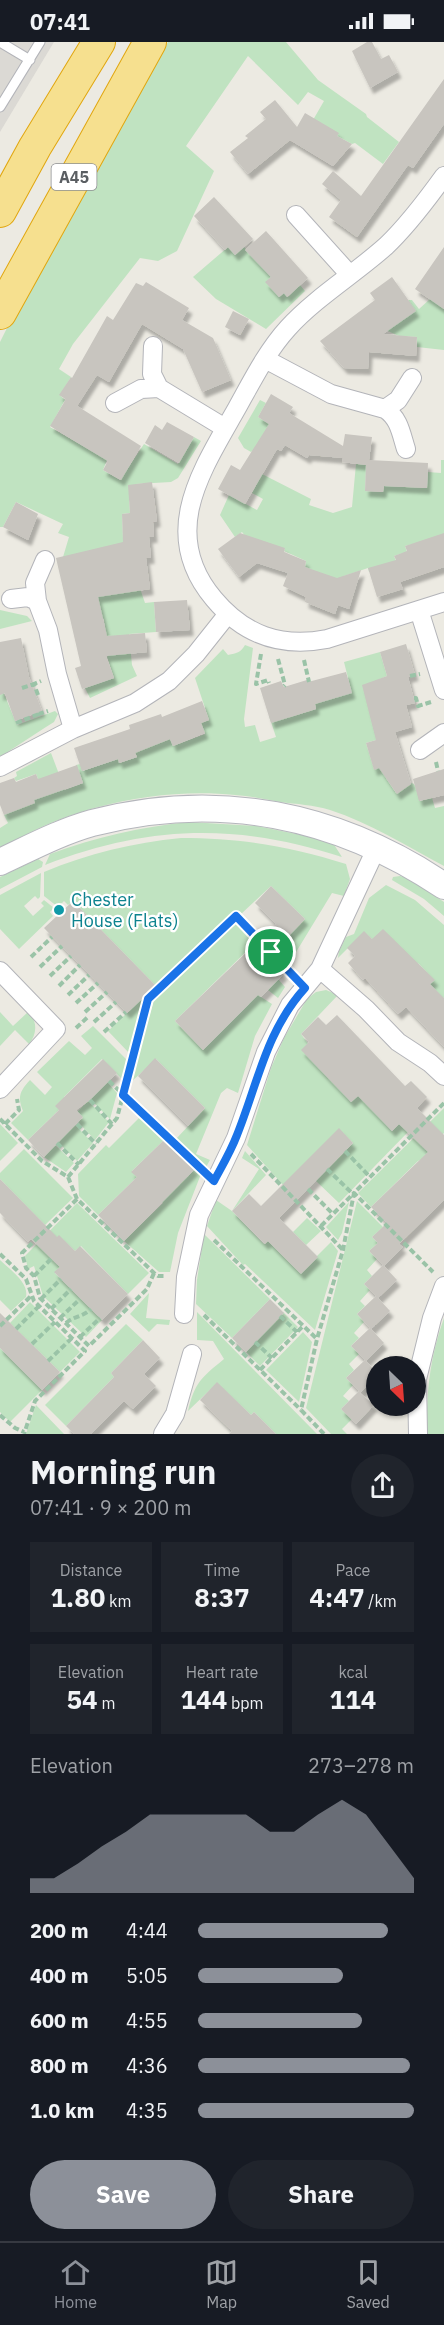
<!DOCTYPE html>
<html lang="en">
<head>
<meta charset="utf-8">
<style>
  :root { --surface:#171b24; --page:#20242c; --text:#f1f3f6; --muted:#9ea1a6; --line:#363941; --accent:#8c9099 }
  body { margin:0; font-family:"IBM Plex Sans",sans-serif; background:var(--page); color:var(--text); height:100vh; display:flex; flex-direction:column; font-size:22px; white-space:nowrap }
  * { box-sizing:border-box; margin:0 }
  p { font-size:20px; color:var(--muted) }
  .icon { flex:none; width:33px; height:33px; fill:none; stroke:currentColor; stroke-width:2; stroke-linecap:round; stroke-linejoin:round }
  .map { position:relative; height:1392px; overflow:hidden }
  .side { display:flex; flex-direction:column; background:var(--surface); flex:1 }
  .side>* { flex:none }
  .needle { width:39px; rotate:155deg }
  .controls { position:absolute; left:366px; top:1314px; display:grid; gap:12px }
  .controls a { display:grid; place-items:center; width:60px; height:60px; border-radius:50%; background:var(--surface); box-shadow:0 2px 4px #0004; font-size:30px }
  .pin { position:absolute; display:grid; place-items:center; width:51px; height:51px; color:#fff; margin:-26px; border:3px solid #fff; border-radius:50%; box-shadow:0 2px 6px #0007 }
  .round { display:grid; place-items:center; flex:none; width:63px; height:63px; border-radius:32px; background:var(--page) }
  .head { display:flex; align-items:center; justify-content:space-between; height:102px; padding:0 30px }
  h1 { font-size:33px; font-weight:700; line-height:45px }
  .figures { display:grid; grid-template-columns:repeat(3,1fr); gap:9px; height:102px; padding:6px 30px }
  .figures div { display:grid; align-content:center; border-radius:0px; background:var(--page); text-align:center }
  .figures b { font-size:26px; font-weight:700 }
  .figures small { font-size:16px; font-weight:400 }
  .figures p { font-size:16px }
  .chart { height:168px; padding:12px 30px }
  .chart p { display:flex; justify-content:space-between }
  .chart svg { width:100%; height:108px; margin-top:6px; fill:var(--accent); opacity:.7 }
  .action { display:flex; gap:12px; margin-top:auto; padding:12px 30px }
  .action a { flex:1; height:69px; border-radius:36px; background:var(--accent); color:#fff; font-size:24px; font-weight:700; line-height:69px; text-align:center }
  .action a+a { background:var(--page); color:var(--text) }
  ul { padding:0 30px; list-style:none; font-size:20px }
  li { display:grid; grid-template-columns:96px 72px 1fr; align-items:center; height:45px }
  li i { height:15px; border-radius:8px; background:var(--accent) }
  .status { display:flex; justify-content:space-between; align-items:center; height:42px; padding:0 30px; background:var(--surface); direction:ltr }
  .status svg { height:16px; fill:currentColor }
  .tabs { display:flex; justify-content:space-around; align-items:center; height:84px; border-top:2px solid var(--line); background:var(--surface); font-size:16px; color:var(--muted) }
  .tabs a { display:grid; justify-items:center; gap:3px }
  .tabs .selected { color:var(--accent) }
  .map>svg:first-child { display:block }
  .industrial { fill:#dbd9d4 }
  .green { fill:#c0e3c1 }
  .building { fill:#c8c5bf; filter:url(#shadow) }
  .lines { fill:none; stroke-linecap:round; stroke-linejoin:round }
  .lane-casing { stroke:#b3b4b9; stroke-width:11 }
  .street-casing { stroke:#b3b4b9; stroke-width:20 }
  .secondary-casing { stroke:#b4b6bc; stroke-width:28 }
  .highway-casing { stroke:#e1a60e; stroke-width:34 }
  .path { stroke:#9ac3a7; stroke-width:4; stroke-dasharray:6 3; stroke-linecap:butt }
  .lane { stroke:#fff; stroke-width:9 }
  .street { stroke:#fff; stroke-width:18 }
  .secondary { stroke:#fff; stroke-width:26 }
  .highway { stroke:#f6e08f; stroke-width:32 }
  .route-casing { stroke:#fff; stroke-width:12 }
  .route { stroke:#1a73e8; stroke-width:8 }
  .culture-dot { fill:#0f9aa8; stroke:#fff; stroke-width:2 }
  .labels { text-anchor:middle; stroke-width:4.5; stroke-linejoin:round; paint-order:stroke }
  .shield { fill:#fff; stroke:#8c8e91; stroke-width:1.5 }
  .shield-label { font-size:16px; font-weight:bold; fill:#5a5e62 }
  .culture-label { font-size:18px; fill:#0d838f; stroke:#fff; text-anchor:start }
</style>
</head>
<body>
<div class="status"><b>07:41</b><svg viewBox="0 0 49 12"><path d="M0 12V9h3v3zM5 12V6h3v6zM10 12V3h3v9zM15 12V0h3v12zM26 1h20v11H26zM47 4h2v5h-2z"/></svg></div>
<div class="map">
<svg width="444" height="1392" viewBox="0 0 444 1392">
  <defs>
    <filter id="shadow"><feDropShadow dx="3.5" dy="6" stdDeviation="1.5" flood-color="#0004"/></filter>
  </defs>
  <rect width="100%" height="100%" fill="#eceae2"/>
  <path class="industrial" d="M0 0H54L0 90Z"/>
  <path class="green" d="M168 0H286L318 38 366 72 367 75 399 100 383 122 355 101 352 102 337 94 338 91 313 78 324 59 308 50 298 63 248 14 186 104 214 129 177 209 158 219 140 216 73 302 59 327 71 335 60 353 65 358 50 385 107 418 103 428 120 438 144 402 178 422 194 395 201 399 178 436 171 440 136 442 137 451 141 455 129 456 130 471 122 472 123 497 145 561 154 560 156 590 129 592 132 623 137 634 90 656 85 646 114 636 107 615 109 612 99 588 105 586 104 578 63 515 69 495 58 491 63 482 16 460 3 485H0V300L24 252Z
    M228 205 235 213 244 205 271 235 266 240 279 255 284 251 288 255 300 243 305 249 266 287 216 257 193 235Z
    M430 257 444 267V308L417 305V295L399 294 374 283 409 258H412L419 267Z
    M260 358 266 361 258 375 279 388 251 410 244 406 238 396Z
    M441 418H444V494L405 504 412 525 403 511 394 514 400 529 369 530 368 526 344 534 347 547 305 525 306 519 284 509 285 506 265 519 242 490 235 495 220 473 229 453 257 468 263 457 252 451 262 432 311 457 309 463 333 471 352 465 356 422 369 423 366 429 365 449 383 450 384 444 427 446 428 430 441 431Z
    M0 568 27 574 32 579 0 587Z
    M245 603 253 606 244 677 245 685 255 683 260 700 276 695 269 674 287 668 290 675 316 667 315 662 351 648 344 620 380 610 387 634 380 637 393 693 366 701 374 727 398 720 386 736 396 751 412 741 415 743 420 759 432 756 435 766 444 764V824C407 804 370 781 330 768 314 763 296 762 280 760 265 757 250 754 235 753 158 745 65 765 0 808V786L8 781 4 773 30 749 41 744 36 732 16 739 14 736 17 734 16 730 51 711 65 748 83 741 76 723 80 722 83 729 118 717 120 721 137 715 135 710 170 697 173 704 205 692 201 681 209 678 195 636 223 607 228 613C237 611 240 611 245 603Z
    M0 642 17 683 55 669 58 672 54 680 46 685 0 715Z
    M189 780 257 784 311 795 333 801 342 815C237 781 149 783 45 823L50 812C96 795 141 785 189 780Z
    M181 796C241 796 290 804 346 822L350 837 344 854 332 851 290 920 276 906 305 877 271 844 240 873 234 872 197 908 193 907 156 944 73 859 68 863 64 859 58 865 44 854V830C89 811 133 801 181 796Z
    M38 817 43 820 42 825 0 847V835Z
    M41 831 40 855 38 857 35 854 24 864 33 874 44 864 41 861 44 858 54 866 50 870 53 874 19 907 0 887V853Z
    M400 834 408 836 444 860V874L424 857 392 838 393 835Z
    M386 843 415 858 444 883V956L423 949 434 938 419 922 372 897 364 890 338 916 339 909 346 895 354 892 369 856Z
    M235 881 255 901 175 979 203 1008 249 962 247 942 261 955 272 962 255 994 238 1051 227 1046 221 1051 196 1112 210 1118 205 1127 176 1097 205 1066 156 1017 130 1041 154 958Z
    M278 937 285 945 278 956 268 948Z
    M326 948 338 953 301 992 351 1060 359 1053 392 1089 399 1082 408 1090 339 1161 316 1139 353 1101 339 1087 283 1143 247 1103 271 1026 284 996 307 957 316 950Z
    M146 953 130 1012 108 989Z
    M0 970 13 984 28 970C38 979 37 992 29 1002L15 988 0 1004Z
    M93 984 126 1017 123 1038 102 1017 64 1055 67 1060 28 1098 11 1081 23 1069C17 1055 20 1049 30 1038L45 1053 52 1045 37 1030 69 999 85 1013 92 1006 81 994Z
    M107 1040 117 1051 110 1077 90 1057Z
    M88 1059 109 1080 95 1098 78 1080 83 1076 77 1070Z
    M444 1066V1091L434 1101 441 1109 418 1119 371 1165 358 1151Z
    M141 1074 165 1097 132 1129 137 1135 98 1173 79 1154 78 1132 106 1103 109 1106Z
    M0 1082 18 1101 0 1119Z
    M75 1083 93 1101 77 1119 58 1100Z
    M55 1103 74 1121 66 1130 44 1115Z
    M24 1107 73 1156 45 1183 0 1137V1131Z
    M245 1109 266 1133 232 1169 264 1202 268 1199 300 1231 331 1200 338 1209 315 1288 245 1222 243 1223 207 1184 216 1158 232 1169 259 1127 242 1116Z
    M195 1127 201 1132 178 1191 170 1230H159L124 1199 163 1161 149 1147 187 1135Z
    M357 1159 383 1185 372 1195 378 1201 369 1209 377 1217 367 1228 372 1234 364 1242 370 1248 360 1259 365 1264 357 1272 364 1280 354 1291 359 1296 351 1304 359 1312 349 1322 354 1328 346 1336 353 1343 343 1354 349 1359 341 1367 352 1377 342 1387 347 1392H331L306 1366Z
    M349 1160 342 1191 338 1198 326 1185Z
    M77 1161 149 1231 128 1252 81 1204 75 1209 59 1194 44 1209 60 1225 55 1231 102 1278 86 1295 43 1254 34 1224 28 1227 25 1214Z
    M307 1176 321 1189 306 1203 293 1190Z
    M204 1192 270 1257 232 1296 196 1262 197 1238Z
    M0 1218C10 1228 29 1240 26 1255L11 1269 0 1258Z
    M149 1251 146 1276 170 1278 169 1283 157 1282 149 1290 130 1272Z
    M30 1260 80 1310 60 1330 10 1281Z
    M197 1270 317 1392H276L254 1370 251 1373 217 1341 188 1369C195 1340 201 1336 224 1317L213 1299 197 1298Z
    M283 1270 298 1285 260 1324 246 1310Z
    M444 1276V1392H427C426 1350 430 1315 444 1276Z
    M126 1282 143 1298 111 1331 114 1335 66 1384 45 1363Z
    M303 1290 312 1300 299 1360 266 1328Z
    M0 1306 42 1348 10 1380 0 1370Z
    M36 1363 64 1392H65H26Z"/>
  <path class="building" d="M367 0H372L381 17 389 13 398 30 370 46 352 9Z
    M444 37V82L413 126 408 123 357 195 329 175 341 158 322 142 333 129 361 154Z
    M275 58 297 85 305 71 339 91 337 94 352 102 333 124 290 98 248 132 230 110 248 96 245 94 266 77 260 70Z
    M214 155 253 197 235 213 228 205 225 208 194 174Z
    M266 189 308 236 287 255 284 251 279 255 265 240 271 235 245 208Z
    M444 205V267L415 247Z
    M392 235 416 269 383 292 417 295 416 314 369 310 368 327 344 326 320 299 375 258 370 251Z
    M146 240 189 266 182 278 213 296 231 338 202 350 183 307 142 282 109 340 97 333 77 364 59 353 71 335 72 336 107 274 113 278 136 241 143 244Z
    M233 269 249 277 240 293 225 285Z
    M271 352 293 365 289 371 343 404 345 392 372 395 369 418 428 421 427 446 384 444 383 450 365 449 366 423 342 420 343 416 309 413 307 416 285 403 281 409 277 407 245 462 218 447 231 423 240 428 269 382 258 375Z
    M66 357 141 404 121 438 103 428 108 419 50 384Z
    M167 380 194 395 179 421 145 401 155 383 162 388Z
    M152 440 157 479 153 480 154 495H149L151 516H146L150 547 98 555 107 594 145 591 147 610 106 614 114 636 82 647 75 626 81 624 56 516 123 500 122 472 130 471 128 443Z
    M16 460 38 472 28 498 3 485Z
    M240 491 285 506 284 510 306 519 305 525 337 536 361 528 349 567 338 563 335 572 305 560 306 555 283 544 288 531 257 521 239 535 218 507Z
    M444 491V525L400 540 403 547 377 555 368 526 396 518 394 514 407 509 405 504Z
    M187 558 190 588 156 590 154 560Z
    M21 596 29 635 42 669 15 679 5 651 0 653V600Z
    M406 602 415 633 408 635 415 661 406 663 412 685 395 690 411 742 397 752 379 726 374 728 366 701 376 698 362 643 387 634 380 610Z
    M346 630 352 651 315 662 316 667 271 681 260 646 281 639 284 645 307 638 308 640Z
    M202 659 209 678 201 681 205 691 173 704 170 697 135 711 137 715 119 721 118 717 82 729 74 706 130 687 129 683 161 672 162 675Z
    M77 723 83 741 34 758 35 761 4 773 0 763V741L14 736 16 740 36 732 38 737Z
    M444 727V753L419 759 413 737Z
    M271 844 305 877 269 915 284 932 261 955 258 953 203 1008 175 979 276 882 255 861Z
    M73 859 156 944 127 971 44 886Z
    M383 887 435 938 430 942 444 956V1005L406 965 398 972 365 936 363 938 348 921 355 914 347 906 364 889 372 897Z
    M337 973 405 1044 411 1039 427 1055 417 1066 444 1093V1158L399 1202 403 1205 384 1224 369 1209 378 1201 372 1195 387 1181 371 1165 428 1110 399 1082 392 1089 358 1054 351 1060 301 1008 309 1000 301 992 318 975 326 983Z
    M155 1016 205 1066 188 1084 138 1034Z
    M103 1017 117 1031 90 1058 76 1068 83 1075 44 1115 28 1098 59 1068 55 1064Z
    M339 1086 353 1101 279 1176 318 1215 301 1232 268 1199 265 1202 232 1169 249 1152 261 1164Z
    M165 1097 195 1127 124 1199 98 1173 137 1135 131 1130Z
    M0 1137 57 1195 59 1193 75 1209 80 1204 128 1252 102 1278 54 1230 60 1225 31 1197 28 1200 0 1171Z
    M383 1223 397 1238 378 1256 364 1242Z
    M376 1254 390 1269 371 1287 384 1301 366 1319 376 1330V1335L360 1351 374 1363 356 1382 341 1367 359 1349 346 1336 365 1318 351 1304 370 1286 357 1272Z
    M270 1257 284 1271 246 1310 232 1296Z
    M0 1271 60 1330 42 1348 0 1306Z
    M143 1298 160 1316 144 1332 156 1344 133 1367 124 1359 91 1392H74L66 1384 114 1335 111 1331Z
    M217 1340 251 1373 254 1370 276 1392H229L232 1389 200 1358Z"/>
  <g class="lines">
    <defs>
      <path id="lane" d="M0 0 30 18
        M0 65 40 0"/>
      <path id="street" d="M444 134C426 159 408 183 386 204 356 231 315 256 288 286 267 309 252 339 237 366 202 428 158 491 214 557 244 593 281 606 327 597L444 560
        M296 173 350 233
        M153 304 152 332 159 346
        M265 317 331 352 385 367C399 376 401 391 406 407
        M115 361 141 347 159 346 225 386
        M385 367 398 358 412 336
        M11 557 28 555 37 559 48 588 57 632 73 687
        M37 559 35 541 45 518
        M419 568 444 648
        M420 708 444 691
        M0 725 73 687 135 661 169 639 196 612 227 573
        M320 927 366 967 398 1000 430 1021 444 1034
        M0 929 56 987 0 1047
        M184 1272 186 1235 199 1173 236 1096 266 1010 290 963 320 927 377 805
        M163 1392 175 1372 192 1312
        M418 1392 417 1337 432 1276 444 1244"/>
      <path id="secondary" d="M0 820C30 806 60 790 92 781 218 748 337 772 444 844"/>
      <path id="highway" d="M0 169 35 105 99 0
        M0 271 150 0"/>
    </defs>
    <use href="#lane" class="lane-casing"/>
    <use href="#street" class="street-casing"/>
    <use href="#secondary" class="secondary-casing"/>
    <use href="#highway" class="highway-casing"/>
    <path class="path" d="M261 612 256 642 268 638 269 641
      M278 617 285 643 284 644
      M304 618 309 640
      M410 634 420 632
      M22 646 34 642
      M38 653 34 642 41 639
      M414 656H416L418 664 431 660
      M39 671V672L48 669
      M16 681 39 672
      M436 720 438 729
      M31 915 52 895
      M40 925 62 904
      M50 934 71 914
      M59 944 80 923
      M68 953 89 933
      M76 961 98 941
      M85 970 107 950
      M94 980 116 960
      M76 986 89 974
      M104 990 126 970
      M109 1039 200 1126
      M90 1058 112 1082
      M0 1077 42 1119 68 1135 77 1157 154 1231 158 1234H166
      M5 1082 19 1068 17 1057
      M77 1082 96 1102
      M57 1101 79 1123
      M345 1109 370 1135
      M251 1112 343 1208
      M327 1127 353 1152
      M68 1135 117 1076 148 957 236 874 292 932
      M308 1147 333 1172
      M77 1157 22 1211 26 1226 34 1234 40 1256 89 1304 147 1247 154 1231
      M321 1184 354 1151 433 1230
      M214 1198 317 1297
      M0 1212 26 1237 34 1259 85 1309 35 1359 24 1392
      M34 1234 51 1217
      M41 1257 61 1237
      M51 1267 71 1247
      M204 1273 301 1368
      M280 1274 297 1290
      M60 1276 80 1257
      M66 1281C74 1274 83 1275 91 1267
      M0 1284 31 1254
      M16 1287 39 1264
      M80 1295 100 1276
      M255 1300 272 1316
      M32 1302 55 1280
      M48 1319 72 1296
      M260 1328 303 1284
      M0 1373 15 1386 24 1390
      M324 1392 301 1368 317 1297 343 1208 354 1151 444 1061"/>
    <use href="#lane" class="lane"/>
    <use href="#street" class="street"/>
    <use href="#secondary" class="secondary"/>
    <use href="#highway" class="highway"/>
  </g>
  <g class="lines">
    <defs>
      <path id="route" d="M236 874 305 946C266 989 258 1041 237 1093 231 1109 222 1124 214 1139L123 1053 148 957Z"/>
    </defs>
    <use href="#route" class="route-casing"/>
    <use href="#route" class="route"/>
  </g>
  <circle class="culture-dot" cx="59" cy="868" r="6"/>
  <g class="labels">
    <rect class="shield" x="51.5" y="122" width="45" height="26" rx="4.5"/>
    <g class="shield-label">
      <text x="74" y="141">A45</text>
    </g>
    <g class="culture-label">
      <text x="71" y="864">Chester<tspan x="71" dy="21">House (Flats)</tspan></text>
    </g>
  </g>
</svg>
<div class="controls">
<a><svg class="needle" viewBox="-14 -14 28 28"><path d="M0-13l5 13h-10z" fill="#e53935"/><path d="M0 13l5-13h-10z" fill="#9ea1a6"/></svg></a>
</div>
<div class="pin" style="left:271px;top:910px;background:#1e9e55"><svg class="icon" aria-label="arrive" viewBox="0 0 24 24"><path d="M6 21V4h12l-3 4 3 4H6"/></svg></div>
</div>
<section class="side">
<div class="head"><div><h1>Morning run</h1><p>07:41 · 9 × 200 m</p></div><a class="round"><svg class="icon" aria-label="share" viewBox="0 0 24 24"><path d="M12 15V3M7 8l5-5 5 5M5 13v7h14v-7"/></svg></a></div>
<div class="figures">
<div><p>Distance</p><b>1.80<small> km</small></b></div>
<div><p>Time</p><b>8:37</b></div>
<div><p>Pace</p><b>4:47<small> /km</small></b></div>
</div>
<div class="figures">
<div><p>Elevation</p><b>54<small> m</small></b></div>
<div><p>Heart rate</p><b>144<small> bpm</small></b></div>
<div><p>kcal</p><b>114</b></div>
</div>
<div class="chart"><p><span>Elevation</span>273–278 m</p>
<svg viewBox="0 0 160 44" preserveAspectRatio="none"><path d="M0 44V38L10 38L20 32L30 25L40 19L50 12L60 12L70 12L80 12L90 12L100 19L110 19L120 12L130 6L140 12L150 25L160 38V44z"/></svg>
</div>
<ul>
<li><b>200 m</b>4:44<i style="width:88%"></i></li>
<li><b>400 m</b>5:05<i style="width:67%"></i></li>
<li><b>600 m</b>4:55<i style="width:76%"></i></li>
<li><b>800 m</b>4:36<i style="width:98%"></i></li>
<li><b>1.0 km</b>4:35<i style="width:100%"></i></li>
</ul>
<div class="action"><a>Save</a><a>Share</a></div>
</section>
<nav class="tabs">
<a class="selected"><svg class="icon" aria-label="home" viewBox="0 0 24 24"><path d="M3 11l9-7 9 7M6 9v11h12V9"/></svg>Home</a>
<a><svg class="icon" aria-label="map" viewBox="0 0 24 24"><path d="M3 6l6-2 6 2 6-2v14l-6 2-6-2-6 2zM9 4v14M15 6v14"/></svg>Map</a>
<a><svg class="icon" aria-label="saved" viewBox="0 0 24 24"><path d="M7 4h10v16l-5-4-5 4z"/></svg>Saved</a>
</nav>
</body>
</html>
